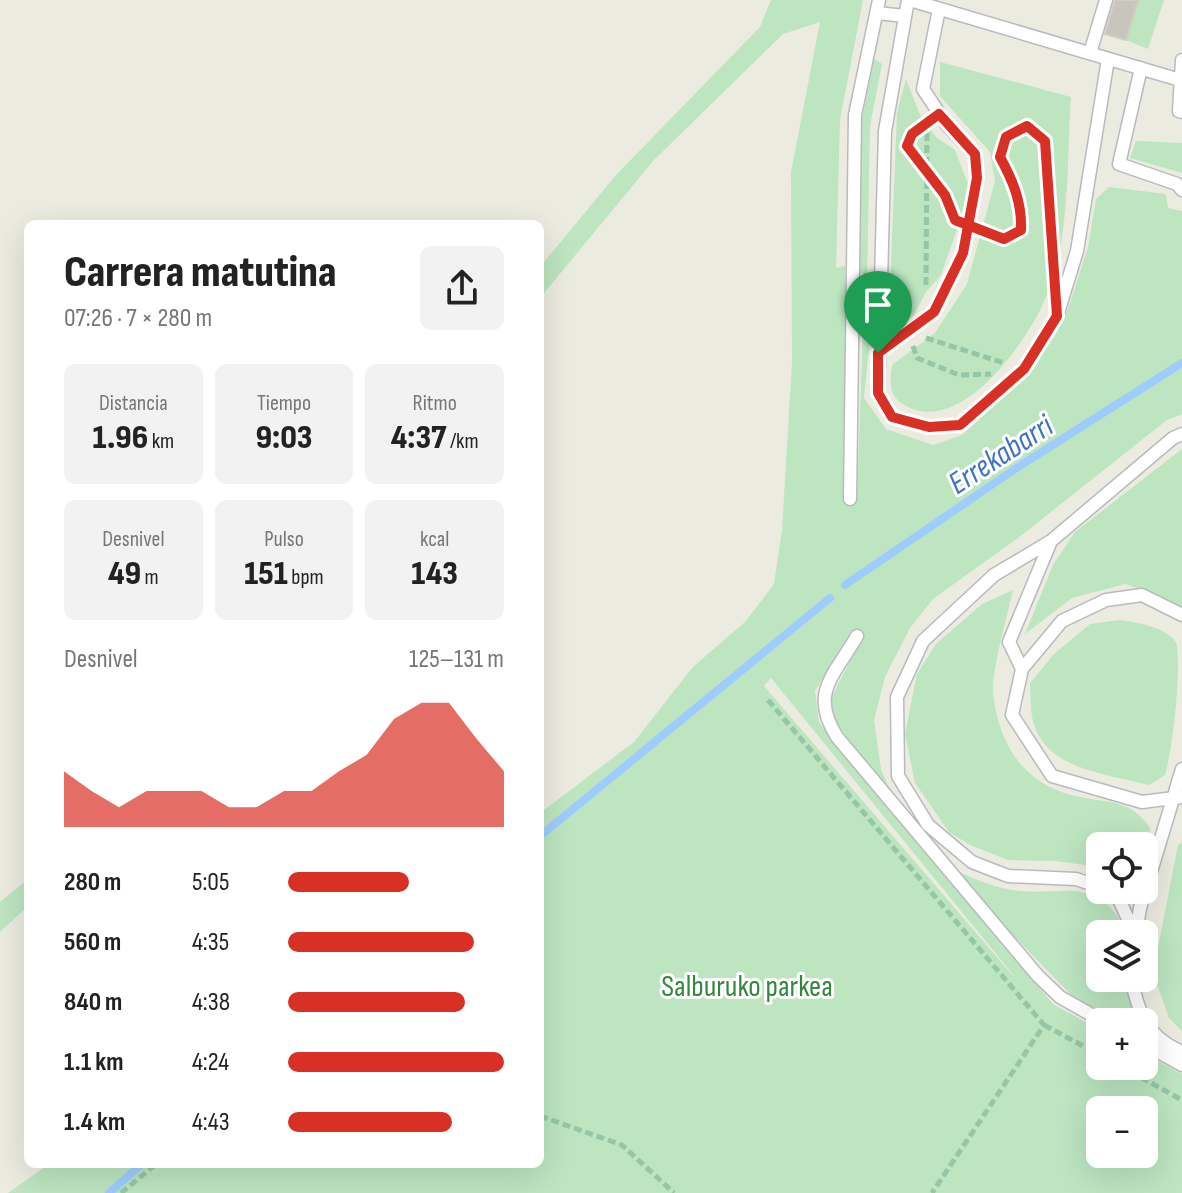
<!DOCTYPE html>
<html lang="es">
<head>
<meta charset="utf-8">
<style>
  :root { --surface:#fff; --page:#f2f2f2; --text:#222; --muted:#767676; --accent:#d93025 }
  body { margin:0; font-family:"Sofia Sans Condensed",sans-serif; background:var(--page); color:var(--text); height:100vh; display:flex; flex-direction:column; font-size:30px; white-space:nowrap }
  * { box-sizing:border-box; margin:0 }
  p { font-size:26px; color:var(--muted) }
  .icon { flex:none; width:44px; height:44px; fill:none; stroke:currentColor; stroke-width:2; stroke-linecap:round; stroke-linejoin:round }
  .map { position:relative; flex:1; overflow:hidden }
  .sheet { position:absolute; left:24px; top:220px; width:520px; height:948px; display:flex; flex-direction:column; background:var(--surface); border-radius:12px; box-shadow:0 8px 32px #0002 }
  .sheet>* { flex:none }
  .controls { position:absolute; left:1086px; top:832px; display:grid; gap:16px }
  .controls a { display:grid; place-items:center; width:72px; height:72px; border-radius:12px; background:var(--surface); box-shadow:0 8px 32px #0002; font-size:40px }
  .pin { position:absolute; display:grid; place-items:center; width:68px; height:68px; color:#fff; margin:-82px -34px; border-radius:50% 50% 50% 0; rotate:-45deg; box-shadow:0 0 8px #0007 }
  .pin .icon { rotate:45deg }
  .round { display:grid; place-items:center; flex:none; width:84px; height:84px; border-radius:12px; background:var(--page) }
  .overview { display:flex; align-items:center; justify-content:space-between; height:136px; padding:0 40px }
  h1 { font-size:44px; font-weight:800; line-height:60px }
  .figures { display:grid; grid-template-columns:repeat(3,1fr); gap:12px; height:136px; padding:8px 40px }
  .figures div { display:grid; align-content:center; border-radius:12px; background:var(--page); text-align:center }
  .figures b { font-size:34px; font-weight:800 }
  .figures small { font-size:22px; font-weight:400 }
  .figures p { font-size:22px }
  .chart { height:224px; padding:16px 40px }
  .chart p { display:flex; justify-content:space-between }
  .chart svg { width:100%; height:144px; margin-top:8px; fill:var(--accent); opacity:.7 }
  ul { padding:0 40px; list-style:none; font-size:26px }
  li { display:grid; grid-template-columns:128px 96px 1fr; align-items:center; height:60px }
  li i { height:20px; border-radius:10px; background:var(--accent) }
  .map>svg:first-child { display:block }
  .green { fill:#bce5c0; fill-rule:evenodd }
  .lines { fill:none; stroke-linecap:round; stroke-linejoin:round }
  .stream { stroke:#9eccff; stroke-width:8 }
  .building { fill:#c7c5be; stroke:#d1cdbf; stroke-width:2 }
  .lane-casing { stroke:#b8bac0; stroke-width:15 }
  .path { stroke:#95c6a8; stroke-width:5; stroke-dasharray:8 4; stroke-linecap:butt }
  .lane { stroke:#fff; stroke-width:12 }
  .route-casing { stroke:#fff; stroke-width:16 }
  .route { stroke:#d93025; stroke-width:10 }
  .labels { text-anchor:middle; stroke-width:6; stroke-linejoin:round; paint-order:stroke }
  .park-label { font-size:30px; fill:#348640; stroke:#fff }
  .water-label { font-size:32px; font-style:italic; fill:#4074c3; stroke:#fff }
</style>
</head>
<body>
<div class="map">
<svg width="1182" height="1193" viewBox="0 0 1182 1193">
  <rect width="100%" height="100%" fill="#ecebe0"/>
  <path class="green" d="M771 0H863L840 120 836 268 845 266V503L857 498 863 328 870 339 864 398 886 429 933 445 962 435 1017 385 1053 338 1068 309 1088 247 1096 199 1109 187 1166 194 1168 208 1182 211V414L1167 420 1018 538 933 599 910 628 885 677 874 720 881 769 896 806 834 719 830 700 863 636 851 631 815 691 819 722 1053 1004 1100 1030V1066H1144V1054L1182 1074V1193H8L49 1164H540V813L634 742 693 667 746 621 774 584 782 530 792 362 791 172 820 22 783 34 653 161 540 298V267L616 175 760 27ZM771 678 1014 976V977L764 686ZM1100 1110H1144V1154H1100Z
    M1138 0H1164L1148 49 1126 40Z
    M874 59 882 64 870 126 867 282 859 268 862 120Z
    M940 62 1071 97C1066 166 1072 245 1041 308 1021 349 959 435 906 406 888 397 890 383 892 365L935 333 967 284 995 181 990 152 940 96Z
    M906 79 920 115 936 137 955 150 968 184 962 215 941 275 926 292 914 315 897 320 889 316 897 113Z
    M1136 141 1182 143V173L1130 158Z
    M1182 449V609L1160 596 1125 584 1072 598 1025 634 1053 565 1075 532Z
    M1013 590C1008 613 991 673 993 693 999 747 1026 787 1080 797 1111 803 1131 800 1150 828L1144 868V846H1100V870L1092 866 1055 861 1008 860 970 845 949 832 915 783 905 734 917 674 936 644 982 604Z
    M1120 620C1139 623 1163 626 1176 642 1182 666 1173 747 1165 775L1149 785C1108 774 1045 770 1033 721 1030 709 1031 695 1030 683L1055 653 1090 624Z
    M1182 842V1031L1169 1018 1153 973 1178 845Z
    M947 867C966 875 987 885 1007 889 1056 900 1098 869 1127 934H1100V978H1129L1140 1022H1111L1075 999Z
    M28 879V906L0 932V902Z"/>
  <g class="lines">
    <path class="stream" d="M845 585 1018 467 1182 363
      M540 836 830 598
      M109 1193 142 1164"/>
  </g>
  <path class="building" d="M1115 0H1138L1126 40 1105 34Z"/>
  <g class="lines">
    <defs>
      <path id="lane" d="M908 0 885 131 878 393 892 417 929 427 960 425 1024 369 1057 316 1077 251 1108 59
        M910 0 1180 80
        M877 13 905 16
        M1090 53 1106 0
        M1182 60 1179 111 1182 112
        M1141 68 1119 164 1177 184 1182 190
        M853 282 878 319
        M878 353 934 312 963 253 977 178 975 154 947 125 923 89 939 9
        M1182 434 1173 438 1051 541 1009 642 1022 669 1012 715 1052 776 1142 802 1182 797
        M850 499 855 115 879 0
        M1051 541 994 575 923 641 897 697 898 776 928 825 972 862 1008 876 1076 879 1100 887
        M857 636C834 676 809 693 837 737L1038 976 1060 997 1104 1022
        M1022 669 1062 621 1106 600 1142 595 1182 615
        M1109 890 1116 893 1135 934
        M1136 934 1140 908 1182 769
        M1131 978C1139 1014 1146 1037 1182 1052
        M1144 1044 1182 1065"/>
    </defs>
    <use href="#lane" class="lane-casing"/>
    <path class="path" d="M907 146 945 195 952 213
      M907 146 912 134 926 124
      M983 233 1004 239 1021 230C1022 201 1013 181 1000 157L1006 137 1027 126 1045 141 1053 263
      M926 285 927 127
      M926 338 1004 363
      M913 346 917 358 959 375 991 374
      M768 700 1044 1025 932 1193
      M1044 1025 1100 1055
      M1120 1066 1182 1100
      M540 1116 622 1145 674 1193
      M121 1193 156 1164"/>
    <use href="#lane" class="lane"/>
  </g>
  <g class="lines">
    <defs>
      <path id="route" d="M878 353V393L892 417 929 427 960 425 1024 369 1057 316 1045 141 1027 126 1006 137 1000 157C1013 181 1022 202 1021 230L1004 239 955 220 945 195 907 146 912 134 939 114 975 154 977 178 963 253 934 312 878 353"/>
    </defs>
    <use href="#route" class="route-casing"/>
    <use href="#route" class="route"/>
  </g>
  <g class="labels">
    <g class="park-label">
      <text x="747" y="996">Salburuko parkea</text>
    </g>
    <g class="water-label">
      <text transform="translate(1000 454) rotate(-33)" y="11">Errekabarri</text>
    </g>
  </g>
</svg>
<div class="controls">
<a><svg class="icon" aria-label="locate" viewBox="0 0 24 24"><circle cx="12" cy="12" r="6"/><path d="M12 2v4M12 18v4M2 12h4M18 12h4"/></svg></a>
<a><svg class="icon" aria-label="layers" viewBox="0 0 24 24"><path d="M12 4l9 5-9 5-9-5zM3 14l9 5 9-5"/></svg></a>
<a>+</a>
<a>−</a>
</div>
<div class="pin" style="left:878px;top:353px;background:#1e9e55"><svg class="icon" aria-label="arrive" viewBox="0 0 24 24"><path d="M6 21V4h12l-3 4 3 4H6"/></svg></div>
<section class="sheet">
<div class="overview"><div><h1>Carrera matutina</h1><p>07:26 · 7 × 280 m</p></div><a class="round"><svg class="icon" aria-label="share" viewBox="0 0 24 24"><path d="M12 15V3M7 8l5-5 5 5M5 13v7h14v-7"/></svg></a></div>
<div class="figures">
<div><p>Distancia</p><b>1.96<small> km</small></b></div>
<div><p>Tiempo</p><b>9:03</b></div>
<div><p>Ritmo</p><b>4:37<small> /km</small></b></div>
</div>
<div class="figures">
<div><p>Desnivel</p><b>49<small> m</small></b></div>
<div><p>Pulso</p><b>151<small> bpm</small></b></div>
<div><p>kcal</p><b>143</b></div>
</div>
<div class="chart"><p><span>Desnivel</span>125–131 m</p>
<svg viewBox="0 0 160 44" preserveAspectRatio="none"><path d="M0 44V27L10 33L20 38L30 33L40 33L50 33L60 38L70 38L80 33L90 33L100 27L110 22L120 11L130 6L140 6L150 17L160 27V44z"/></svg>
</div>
<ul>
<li><b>280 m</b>5:05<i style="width:56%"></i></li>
<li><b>560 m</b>4:35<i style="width:86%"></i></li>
<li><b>840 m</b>4:38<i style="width:82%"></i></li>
<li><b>1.1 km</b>4:24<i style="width:100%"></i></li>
<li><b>1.4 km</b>4:43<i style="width:76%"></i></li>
</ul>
</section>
</div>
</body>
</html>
